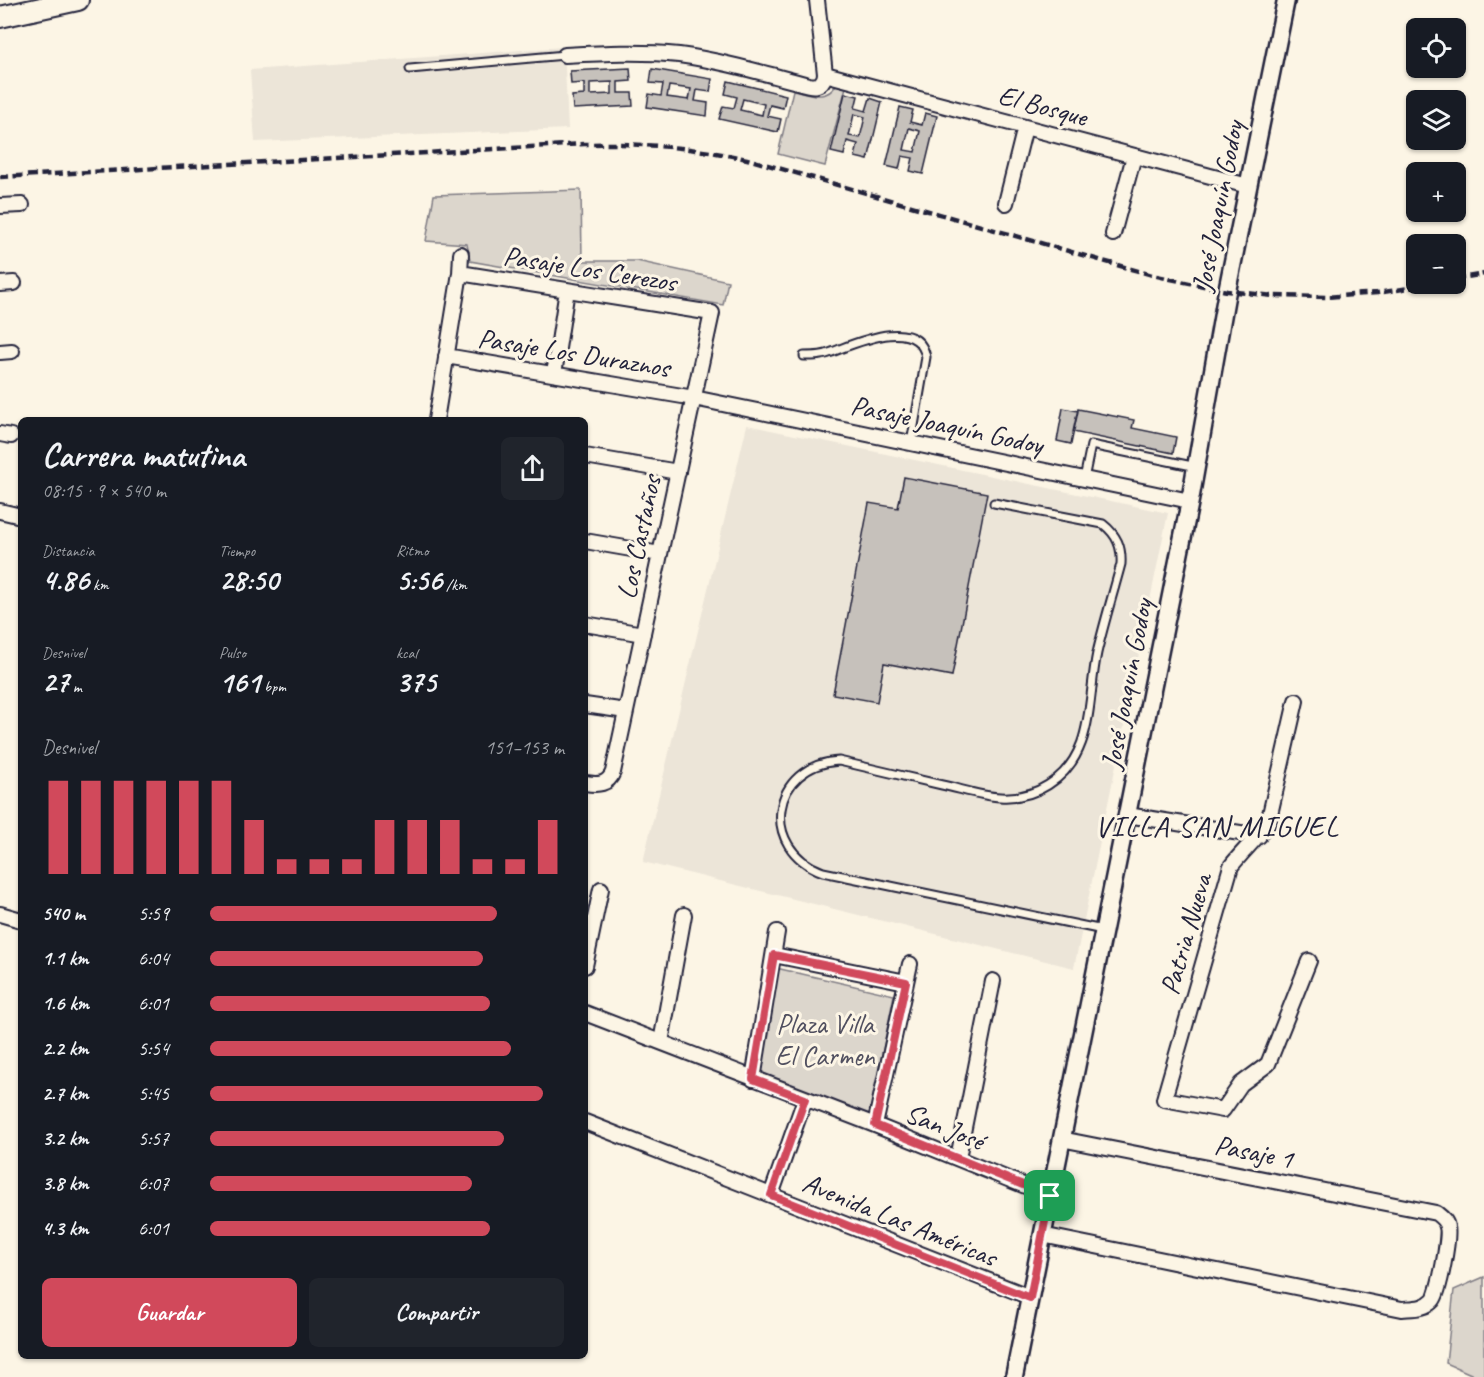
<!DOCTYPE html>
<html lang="es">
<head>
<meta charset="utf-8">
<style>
  :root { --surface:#171b24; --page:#20242c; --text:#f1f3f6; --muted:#9ea1a6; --accent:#d1495b }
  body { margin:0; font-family:Caveat,sans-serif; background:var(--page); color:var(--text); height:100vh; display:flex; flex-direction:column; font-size:22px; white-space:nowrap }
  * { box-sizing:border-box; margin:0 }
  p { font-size:20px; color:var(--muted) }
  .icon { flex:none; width:33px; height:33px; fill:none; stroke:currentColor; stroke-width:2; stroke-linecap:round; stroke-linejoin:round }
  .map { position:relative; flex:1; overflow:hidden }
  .sheet { position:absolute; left:18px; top:417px; width:570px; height:942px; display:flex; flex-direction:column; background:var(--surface); border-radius:9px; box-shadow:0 2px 4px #0004 }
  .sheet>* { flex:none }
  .buttons { position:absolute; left:1406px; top:18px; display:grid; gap:12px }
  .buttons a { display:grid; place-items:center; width:60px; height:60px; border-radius:9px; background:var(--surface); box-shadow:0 2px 4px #0004; font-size:30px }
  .pin { position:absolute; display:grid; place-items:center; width:51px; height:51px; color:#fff; margin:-26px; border-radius:12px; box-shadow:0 3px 9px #0006 }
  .round { display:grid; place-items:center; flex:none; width:63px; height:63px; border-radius:9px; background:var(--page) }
  .head { display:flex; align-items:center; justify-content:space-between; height:102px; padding:0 24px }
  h1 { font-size:33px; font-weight:800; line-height:45px }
  .stats { display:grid; grid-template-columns:repeat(3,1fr); gap:9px; height:102px; padding:6px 24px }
  .stats div { display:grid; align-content:center }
  .stats b { font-size:30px; font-weight:800 }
  .stats small { font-size:16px; font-weight:400 }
  .stats p { font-size:16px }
  .chart { height:168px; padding:12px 24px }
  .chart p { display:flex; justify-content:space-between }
  .chart svg { width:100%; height:108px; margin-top:6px; stroke:var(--accent); stroke-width:6 }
  .button { display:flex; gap:12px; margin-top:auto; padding:12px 24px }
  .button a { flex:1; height:69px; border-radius:9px; background:var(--accent); color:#fff; font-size:24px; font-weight:800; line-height:69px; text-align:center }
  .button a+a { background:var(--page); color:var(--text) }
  ul { padding:0 24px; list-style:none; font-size:20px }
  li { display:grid; grid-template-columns:96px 72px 1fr; align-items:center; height:45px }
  li i { height:15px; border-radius:8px; background:var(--accent) }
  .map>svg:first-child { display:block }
  .built { fill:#ece5d8 }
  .green { fill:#dcd6cc; stroke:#7f7c84; stroke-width:1.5 }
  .building { fill:#c6c1bb; stroke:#22223b; stroke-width:1.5; fill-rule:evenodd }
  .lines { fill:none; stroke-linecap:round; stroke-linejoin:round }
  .service-casing { stroke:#22223b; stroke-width:11 }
  .minor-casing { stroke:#22223b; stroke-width:18 }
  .tertiary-casing { stroke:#22223b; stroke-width:21 }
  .secondary-casing { stroke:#22223b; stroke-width:24 }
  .service { stroke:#fcf5e5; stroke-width:7 }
  .minor { stroke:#fcf5e5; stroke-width:14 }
  .tertiary { stroke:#fcf5e5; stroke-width:16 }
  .secondary { stroke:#fcf5e5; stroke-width:20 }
  .rail { stroke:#22223b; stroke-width:4.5; stroke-dasharray:9 4.5; stroke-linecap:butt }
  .route-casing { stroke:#fff; stroke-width:12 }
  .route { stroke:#d1495b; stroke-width:8 }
  .labels { text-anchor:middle; stroke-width:6; stroke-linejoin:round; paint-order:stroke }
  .street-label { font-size:28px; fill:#22223b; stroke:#fcf5e5 }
  .park-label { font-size:28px; fill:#504f5f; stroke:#fcf5e5 }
  .neighbourhood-label { font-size:30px; letter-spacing:1.5px; fill:#22223b; stroke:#fcf5e5 }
</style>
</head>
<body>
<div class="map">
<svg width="1484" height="1377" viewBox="0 0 1484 1377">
  <rect width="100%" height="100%" fill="#fcf5e5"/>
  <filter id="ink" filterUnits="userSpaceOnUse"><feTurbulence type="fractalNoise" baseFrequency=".0167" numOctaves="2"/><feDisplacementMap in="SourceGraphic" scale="12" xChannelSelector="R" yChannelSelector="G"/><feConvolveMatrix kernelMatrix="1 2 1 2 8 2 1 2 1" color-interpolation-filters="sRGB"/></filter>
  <g filter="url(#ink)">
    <path class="built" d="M564 47 568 129 255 142 250 70Z
      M747 425 1168 513 1074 968 643 862Z"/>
    <path class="green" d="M836 85 846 87 825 166 778 154 793 90C809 93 826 102 836 85Z
      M581 190 582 261H637L728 281 723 305 470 261 467 244 426 241 434 195Z
      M776 968 894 995 869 1118 755 1074Z
      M1484 1277V1377H1475L1471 1374 1446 1363 1454 1290Z"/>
    <path class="building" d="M630 68 631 81 618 82V93H632L633 106 573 109 572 96 584 95V83L571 84 570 71ZM612 82V94L590 95V83Z
      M652 69 712 79 710 92 697 90 695 101 708 103 707 116 647 107 649 94 661 96 663 84 650 83ZM669 86 691 89 689 100 667 97Z
      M728 81 786 95 783 108 770 105 767 116 781 119 778 132 719 119 723 106 734 108 737 97 725 94ZM743 99 764 104 762 115 740 110Z
      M845 93 858 96 855 108 866 111 870 98 882 102 868 160 855 157 858 144 847 141 844 155 831 152ZM854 114 865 117 860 138 849 136Z
      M900 107 913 110 910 122 922 125 925 113 937 116 923 174 910 171 913 158 902 156 899 169 886 166ZM909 128 920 131 915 152 904 150Z
      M1063 408 1078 411 1071 444 1057 441Z
      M1078 409 1134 420 1132 428 1176 437 1173 453 1073 432Z
      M904 477 987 493 952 676 884 663 877 702 833 694 869 503 898 508Z"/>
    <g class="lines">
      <defs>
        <path id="service" d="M410 69 565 55
          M804 356C814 356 823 356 832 352 856 343 918 315 926 357L911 443
          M1084 479 1091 445 1197 467
          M994 503 1103 524C1117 535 1122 547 1121 564 1113 594 1104 623 1097 653 1087 700 1095 756 1048 785 1034 794 1017 798 1000 797 981 796 961 789 942 785 908 777 873 769 839 761 771 765 758 848 823 872L1103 930"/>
        <path id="minor" d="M565 55C603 53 641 51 679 55 723 61 766 74 809 85 818 87 824 83 825 74L817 0
          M825 74 1248 186
          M1006 203 1025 127
          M0 206 22 205
          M1113 234 1134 156
          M460 273 712 313 613 772C608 785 598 785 585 783
          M0 284 14 283
          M0 352 12 351
          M446 356 694 398 1190 501
          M554 374 567 290
          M436 420 460 273 461 254
          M0 434 11 436
          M585 456 678 472
          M0 511 21 516
          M585 541 660 554
          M585 624 643 634
          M1296 701 1268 823C1257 838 1243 851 1231 866L1164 1099 1223 1110 1241 1084 1268 1064 1309 961
          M585 705 626 711
          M1127 815 1259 836
          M0 914 21 920
          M774 955 906 982
          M585 966 601 889
          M585 1013 875 1125 1050 1196
          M661 1042 684 915
          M753 1079 777 932
          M585 1122 1030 1297
          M875 1125 910 964
          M958 1158 993 981
          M771 1195 805 1099
          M1042 1235 1402 1309C1413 1308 1425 1309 1433 1300 1439 1294 1450 1236 1447 1227 1446 1220 1441 1217 1436 1213L1061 1139"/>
        <path id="tertiary" d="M1014 1377 1190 501 1227 291 1286 0"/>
        <path id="secondary" d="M0 17 78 0"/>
      </defs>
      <use href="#service" class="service-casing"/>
      <use href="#minor" class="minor-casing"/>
      <use href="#tertiary" class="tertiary-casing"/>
      <use href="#secondary" class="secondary-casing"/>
      <use href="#service" class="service"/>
      <use href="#minor" class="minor"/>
      <use href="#tertiary" class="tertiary"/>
      <use href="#secondary" class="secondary"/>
      <path class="rail" d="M0 177 584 144C639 143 693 147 747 159L1152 275 1227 291 1274 296 1326 297 1377 293 1435 284
        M1455 279 1484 274"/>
    </g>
  </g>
  <g class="lines" filter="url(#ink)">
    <defs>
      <path id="route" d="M774 955 906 982 875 1125 1050 1196 1030 1298 771 1195 805 1099 753 1079Z"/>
    </defs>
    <use href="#route" class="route-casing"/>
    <use href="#route" class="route"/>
  </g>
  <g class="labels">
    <g class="street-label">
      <text transform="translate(1043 105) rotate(15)" y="10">El Bosque</text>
      <text transform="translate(1217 206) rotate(-79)" y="10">José Joaquín Godoy</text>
      <text transform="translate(590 268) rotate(9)" y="10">Pasaje Los Cerezos</text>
      <text transform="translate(574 352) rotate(9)" y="10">Pasaje Los Duraznos</text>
      <text transform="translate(947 424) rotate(12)" y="10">Pasaje Joaquín Godoy</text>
      <text transform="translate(638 537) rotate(-78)" y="10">Los Castaños</text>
      <text transform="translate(1126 684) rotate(-79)" y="10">José Joaquín Godoy</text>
      <text transform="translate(1185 934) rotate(-74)" y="10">Patria Nueva</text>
      <text transform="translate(945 1126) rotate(22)" y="10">San José</text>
      <text transform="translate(1254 1151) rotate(11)" y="10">Pasaje 1</text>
      <text transform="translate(900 1219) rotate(22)" y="10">Avenida Las Américas</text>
    </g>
    <g class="park-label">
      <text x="825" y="1033">Plaza Villa<tspan x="825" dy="32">El Carmen</tspan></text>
    </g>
    <g class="neighbourhood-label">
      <text x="1217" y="836">VILLA SAN MIGUEL</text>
    </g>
  </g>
</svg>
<div class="buttons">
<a><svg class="icon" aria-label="locate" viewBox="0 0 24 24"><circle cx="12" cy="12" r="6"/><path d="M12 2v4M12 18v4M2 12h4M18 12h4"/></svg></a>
<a><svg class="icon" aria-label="layers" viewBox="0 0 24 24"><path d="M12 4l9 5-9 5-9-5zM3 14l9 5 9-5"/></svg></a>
<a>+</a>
<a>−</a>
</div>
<div class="pin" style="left:1050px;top:1196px;background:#1e9e55"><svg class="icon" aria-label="arrive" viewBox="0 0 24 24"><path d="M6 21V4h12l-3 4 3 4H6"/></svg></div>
<section class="sheet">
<div class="head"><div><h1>Carrera matutina</h1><p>08:15 · 9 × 540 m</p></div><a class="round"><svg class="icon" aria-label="share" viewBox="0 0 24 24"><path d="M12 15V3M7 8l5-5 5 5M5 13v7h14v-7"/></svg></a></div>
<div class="stats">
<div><p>Distancia</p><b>4.86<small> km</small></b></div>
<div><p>Tiempo</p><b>28:50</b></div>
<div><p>Ritmo</p><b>5:56<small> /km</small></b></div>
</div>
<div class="stats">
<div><p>Desnivel</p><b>27<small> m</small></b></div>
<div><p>Pulso</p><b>161<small> bpm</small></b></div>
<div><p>kcal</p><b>375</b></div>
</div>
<div class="chart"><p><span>Desnivel</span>151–153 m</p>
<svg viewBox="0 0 160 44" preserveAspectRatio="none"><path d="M5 44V6M15 44V6M25 44V6M35 44V6M45 44V6M55 44V6M65 44V22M75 44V38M85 44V38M95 44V38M105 44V22M115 44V22M125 44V22M135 44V38M145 44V38M155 44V22"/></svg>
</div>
<ul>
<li><b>540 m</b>5:59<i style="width:81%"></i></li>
<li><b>1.1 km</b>6:04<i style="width:77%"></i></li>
<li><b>1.6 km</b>6:01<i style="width:79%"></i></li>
<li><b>2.2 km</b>5:54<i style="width:85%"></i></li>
<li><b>2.7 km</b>5:45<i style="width:94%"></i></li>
<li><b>3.2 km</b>5:57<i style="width:83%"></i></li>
<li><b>3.8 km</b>6:07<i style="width:74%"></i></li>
<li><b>4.3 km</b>6:01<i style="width:79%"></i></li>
</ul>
<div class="button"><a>Guardar</a><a>Compartir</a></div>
</section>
</div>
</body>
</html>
